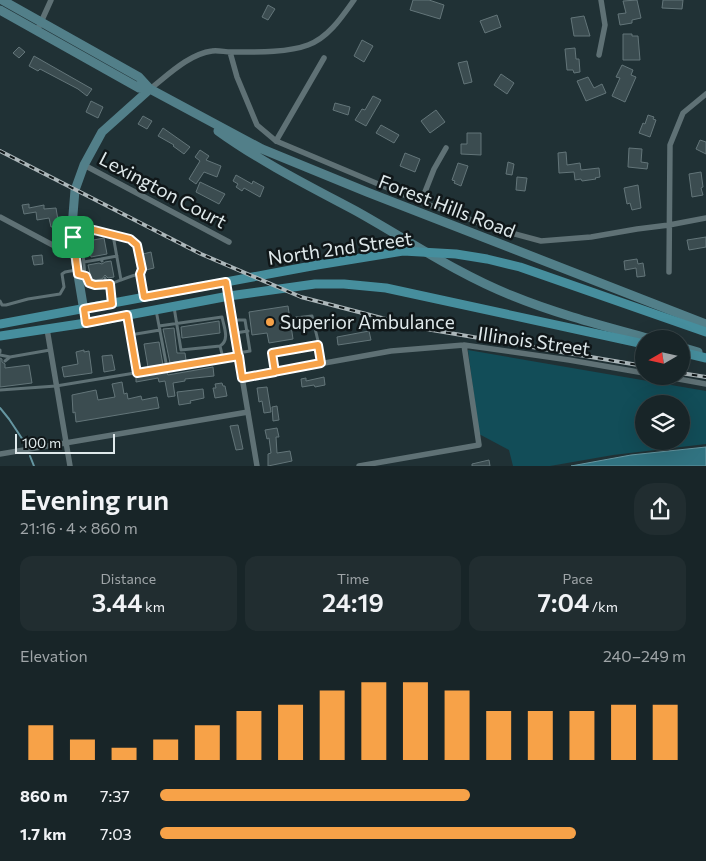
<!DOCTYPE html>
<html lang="en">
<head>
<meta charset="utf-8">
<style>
  :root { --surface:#182528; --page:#212d30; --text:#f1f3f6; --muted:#9fa5a8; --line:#364245; --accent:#f7a248 }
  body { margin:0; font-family:Commissioner,sans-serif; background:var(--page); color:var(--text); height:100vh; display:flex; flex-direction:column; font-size:19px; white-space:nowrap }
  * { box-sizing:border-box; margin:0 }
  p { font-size:16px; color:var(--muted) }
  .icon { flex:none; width:28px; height:28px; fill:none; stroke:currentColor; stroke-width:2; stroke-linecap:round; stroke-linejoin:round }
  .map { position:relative; height:466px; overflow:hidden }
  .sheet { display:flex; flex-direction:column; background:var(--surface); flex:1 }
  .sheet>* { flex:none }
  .needle { width:32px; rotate:261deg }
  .controls { position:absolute; left:635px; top:330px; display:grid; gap:10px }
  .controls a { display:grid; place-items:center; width:55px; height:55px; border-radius:50%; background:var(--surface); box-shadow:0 5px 20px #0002,0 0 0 1px var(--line); font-size:25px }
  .scale { position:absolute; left:15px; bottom:12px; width:100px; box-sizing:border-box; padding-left:5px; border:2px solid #dfe9eb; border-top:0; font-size:14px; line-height:18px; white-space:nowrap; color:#dfe9eb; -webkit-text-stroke:4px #101719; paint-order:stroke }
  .pin { position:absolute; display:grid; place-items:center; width:42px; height:42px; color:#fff; margin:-21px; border-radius:10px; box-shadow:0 2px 8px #0006 }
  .round { display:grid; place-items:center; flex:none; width:52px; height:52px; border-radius:20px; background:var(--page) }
  .headline { display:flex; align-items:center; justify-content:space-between; height:85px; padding:0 20px }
  h1 { font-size:28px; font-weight:600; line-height:38px }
  .metrics { display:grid; grid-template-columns:repeat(3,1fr); gap:8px; height:85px; padding:5px 20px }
  .metrics div { display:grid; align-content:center; border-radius:12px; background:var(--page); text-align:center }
  .metrics b { font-size:25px; font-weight:600 }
  .metrics small { font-size:14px; font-weight:400 }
  .metrics p { font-size:14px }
  .chart { height:140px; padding:10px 20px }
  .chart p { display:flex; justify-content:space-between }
  .chart svg { width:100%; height:90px; margin-top:5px; stroke:var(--accent); stroke-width:6 }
  ul { padding:0 20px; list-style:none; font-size:16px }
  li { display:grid; grid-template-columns:80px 60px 1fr; align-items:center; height:38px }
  li i { height:12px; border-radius:6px; background:var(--accent) }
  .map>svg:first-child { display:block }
  .green { fill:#124d58; fill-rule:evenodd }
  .water { fill:#317381; stroke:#6596a1 }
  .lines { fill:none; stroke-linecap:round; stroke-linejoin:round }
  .stream { stroke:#6596a1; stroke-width:2 }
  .building { fill:#3b4c50; stroke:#637579 }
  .lane { stroke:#5f7175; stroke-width:3 }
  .street { stroke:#5f7175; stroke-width:5.5 }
  .secondary { stroke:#527f89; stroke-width:9 }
  .primary { stroke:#468e9d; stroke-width:9 }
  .rail-casing { stroke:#acb7ba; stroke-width:4 }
  .rail { stroke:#101719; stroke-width:2; stroke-dasharray:5.5; stroke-linecap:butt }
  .route-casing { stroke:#fff; stroke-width:10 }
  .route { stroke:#f7a248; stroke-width:6 }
  .poi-dot { fill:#f7a248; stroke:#101719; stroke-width:2 }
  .labels { text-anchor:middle; stroke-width:5; stroke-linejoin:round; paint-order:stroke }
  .street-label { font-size:19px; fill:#dfe9eb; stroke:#101719 }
  .poi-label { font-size:19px; fill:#dfe9eb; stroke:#101719; text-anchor:start }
</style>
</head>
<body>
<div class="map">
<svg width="706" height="466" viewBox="0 0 706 466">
  <rect width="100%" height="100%" fill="#203135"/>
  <path class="green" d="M468 350 706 391V444L613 455 550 466H513L509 450 479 434ZM644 404H681V441H644Z"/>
  <path class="water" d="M706 447V466H571L631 455Z"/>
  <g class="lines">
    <path class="stream" d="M0 408 9 419 23 440
      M30 456 34 466"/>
  </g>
  <path class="building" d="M413 0H429L444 5 440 19 410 10Z
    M637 0 641 18 632 20V23L620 25 618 14 626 13 623 1Z
    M663 0H683L682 9 662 8Z
    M268 5 275 9 268 20 262 17Z
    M497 15 501 27 485 33 480 21Z
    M584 16 590 36H574L571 18Z
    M623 34H632V36H638L640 60H623Z
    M362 40 373 46 364 62 354 56Z
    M19 47 25 52 19 58 13 53Z
    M575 48 576 59H579L580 72 574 73 573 70H567L565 49Z
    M34 56 92 89 87 96 78 89 40 69 38 71 29 66Z
    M467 61 472 82 464 84 458 63Z
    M622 65 633 70 631 75 636 77 625 102 612 96 620 78 616 77Z
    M501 74 514 83 507 94 494 85Z
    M588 77 594 88 602 84 606 93 586 101 577 81Z
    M373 96 381 100 366 126 355 120 362 109 365 110Z
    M91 101 103 107 98 118 86 112Z
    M335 103 350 107 348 115 333 110Z
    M436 110 445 122 430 133 421 121Z
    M648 115 654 117 653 119 656 120 650 137 639 133 643 123 645 124Z
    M143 116 152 121 147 129 138 124Z
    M381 125 399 135 394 143 376 133Z
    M163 128 190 147 184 154 173 146 174 145 158 136Z
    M467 133H481V155L461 154V144H467Z
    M700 140 706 142V154L696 149Z
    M629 148 642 149 641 162 648 163 647 169 628 167Z
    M200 150 209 156 206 160 221 166 217 177 204 172 196 184 189 179 200 161 195 157Z
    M566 152 567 165 580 163 581 170 599 168 600 177 595 178 596 179 582 181 581 179 575 180 574 172 559 173 558 153Z
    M405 153 420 159 415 172 400 166Z
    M508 162 514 164 512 175 506 174Z
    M458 163 468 166 461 186 454 183 455 181 452 180Z
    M701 172 703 187 701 188 703 195 692 197 689 174Z
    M236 175 252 184 253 181 264 187 260 197 244 188 242 191 236 187 238 184 233 181Z
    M517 177 527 178 525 191 516 190Z
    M200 182 225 194 219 204 196 192Z
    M638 185 641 208 632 210 630 203 627 204 624 188Z
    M29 204V208L44 205V209L56 208 59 226 51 227 49 218 37 220 36 212 24 214 22 205Z
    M706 237V247L689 250 687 240Z
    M104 238 107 254 91 257 88 241Z
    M151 252 154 268 146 270 143 254Z
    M42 255 43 264 34 265 32 256Z
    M637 259 638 264 643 263 645 276 637 277 636 268 625 270 624 261Z
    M111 261 114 277 108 278 105 275 102 279 94 280 91 278 88 265 99 263 102 264 105 262Z
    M288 306 293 339 269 343 267 333 252 335 249 312Z
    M219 321 220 333 182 338 181 327Z
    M174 328 177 353H185L186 360 170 363 163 329Z
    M369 331 371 340 338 345 337 337Z
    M159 342 163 365 148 367 144 344Z
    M84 350V352L89 351 92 373 64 377 62 367 78 364 76 352Z
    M112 355 115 370 104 372 102 356Z
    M0 358 2 359V362L5 364V368L29 365 32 383 0 387Z
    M213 367 214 376 185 379V381L173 383 175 396 168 397 165 381 159 382 158 378 136 382V376L166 371 168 375Z
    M324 377 325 385 315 387 314 385 302 387 301 379 306 378V381Z
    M122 382 124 394 127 393 128 399 141 396 142 400 157 397 159 408 76 422 75 412 73 413 72 395 96 390 98 400 115 397 112 384Z
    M222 383 223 386H225L227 396 215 398 213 388H216L215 384Z
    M267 387 271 412 264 413 262 401 259 402 257 388Z
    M203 389 204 398 190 401 191 403 179 405 177 392Z
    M277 406 279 420 273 421 272 407Z
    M238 425 243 449 236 450 230 426Z
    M277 428 279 437H276L277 453 290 451 292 461 268 466V454L271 453 269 438 267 439 265 430Z
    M489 460 490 466H472V464Z"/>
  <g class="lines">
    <path class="lane" d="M81 233 85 276
      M113 235 121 280
      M74 236 94 231 130 239 137 245 142 269 140 274C129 276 120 281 110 284L112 303
      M101 259 117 256
      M84 262 101 259 102 261
      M140 274 144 297
      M84 276C94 287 95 285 110 284
      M105 278 106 284
      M0 301 2 305H6L28 299 60 294 64 287 62 274 65 272 76 270
      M174 307 181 350 220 346 223 358
      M156 310 167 368
      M127 316 130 335
      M296 318 312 316 319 345
      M233 320H245L250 351 238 353
      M159 326 222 317C224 327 230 340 220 346
      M235 333 248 331
      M0 350V352
      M0 355 10 357
      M5 361 10 357 50 350
      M275 372 271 353 319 345 321 363
      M137 373 130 335 160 330
      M0 390 56 386 238 356"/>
    <path class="street" d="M37 31 51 0
      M230 52 237 77 257 125 276 141 421 202 500 230 541 241 591 237 637 229 669 225 706 218
      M599 55 605 25 601 0
      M150 89C168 75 189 54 212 51 218 50 225 52 231 52 253 52 287 53 308 45 328 38 342 17 354 0
      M276 141 324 58
      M84 165 229 242
      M421 202 434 169 446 148
      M0 217 75 257
      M669 272 670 145 683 113 706 94
      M226 282 257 466
      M47 329 70 466
      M662 376 706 384
      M242 378 391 351 464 345 569 360 644 373
      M0 454 248 412
      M359 466 479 445 464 345"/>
    <path class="secondary" d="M2 0 139 77 150 89 262 149 367 192 706 324
      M0 10 139 88 150 89
      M218 131C261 162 309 186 356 211 408 240 457 274 513 296 557 314 604 326 651 339
      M86 323 75 257 72 227 75 190 84 165 102 132 150 89
      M681 347 698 352"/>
    <path class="primary" d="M0 324 317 265 403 251 456 254 487 259 520 267 706 332
      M0 336 86 323 229 296 315 284H344L386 288 644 344
      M681 352 706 358"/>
    <defs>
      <path id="rail" d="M0 151 201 254 301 297 420 328 644 366
        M681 373 706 377"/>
    </defs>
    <use href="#rail" class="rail-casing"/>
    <use href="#rail" class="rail"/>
  </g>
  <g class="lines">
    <defs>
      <path id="route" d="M73 237 78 274 86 276 89 283 95 285 110 284 112 304 84 309 86 323 127 315 137 373 239 356 242 378 321 363 318 345 272 353 275 372 242 378 226 282 144 297 140 274 142 269 137 245 130 239 94 230 73 237"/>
    </defs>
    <use href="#route" class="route-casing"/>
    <use href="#route" class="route"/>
  </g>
  <circle class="poi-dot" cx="270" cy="322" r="5"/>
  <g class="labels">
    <g class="street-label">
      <text transform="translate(163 190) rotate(28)" y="7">Lexington Court</text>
      <text transform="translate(447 206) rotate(21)" y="7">Forest Hills Road</text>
      <text transform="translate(340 248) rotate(-8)" y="7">North 2nd Street</text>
      <text transform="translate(534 341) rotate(8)" y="7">Illinois Street</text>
    </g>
    <g class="poi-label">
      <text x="280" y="329">Superior Ambulance</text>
    </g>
  </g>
</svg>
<div class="controls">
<a><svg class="needle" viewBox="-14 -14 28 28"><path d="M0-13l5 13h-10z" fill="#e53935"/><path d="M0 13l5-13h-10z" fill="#9fa5a8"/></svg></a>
<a><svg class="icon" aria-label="layers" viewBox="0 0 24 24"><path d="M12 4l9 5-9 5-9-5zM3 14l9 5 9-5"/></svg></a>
</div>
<div class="scale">100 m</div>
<div class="pin" style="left:73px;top:237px;background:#1e9e55"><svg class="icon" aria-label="arrive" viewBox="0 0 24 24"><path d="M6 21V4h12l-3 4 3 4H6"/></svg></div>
</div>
<section class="sheet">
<div class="headline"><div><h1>Evening run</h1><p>21:16 · 4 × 860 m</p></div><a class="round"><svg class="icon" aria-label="share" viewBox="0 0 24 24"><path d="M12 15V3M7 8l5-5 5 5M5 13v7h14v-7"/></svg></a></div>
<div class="metrics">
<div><p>Distance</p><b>3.44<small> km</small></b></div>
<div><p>Time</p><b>24:19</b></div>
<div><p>Pace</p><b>7:04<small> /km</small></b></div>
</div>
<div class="chart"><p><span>Elevation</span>240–249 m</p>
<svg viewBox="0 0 160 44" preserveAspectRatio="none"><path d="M5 44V27M15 44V34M25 44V38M35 44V34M45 44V27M55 44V20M65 44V17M75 44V10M85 44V6M95 44V6M105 44V10M115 44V20M125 44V20M135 44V20M145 44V17M155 44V17"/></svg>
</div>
<ul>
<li><b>860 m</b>7:37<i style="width:59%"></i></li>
<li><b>1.7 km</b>7:03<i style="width:79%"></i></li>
</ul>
</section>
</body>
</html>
